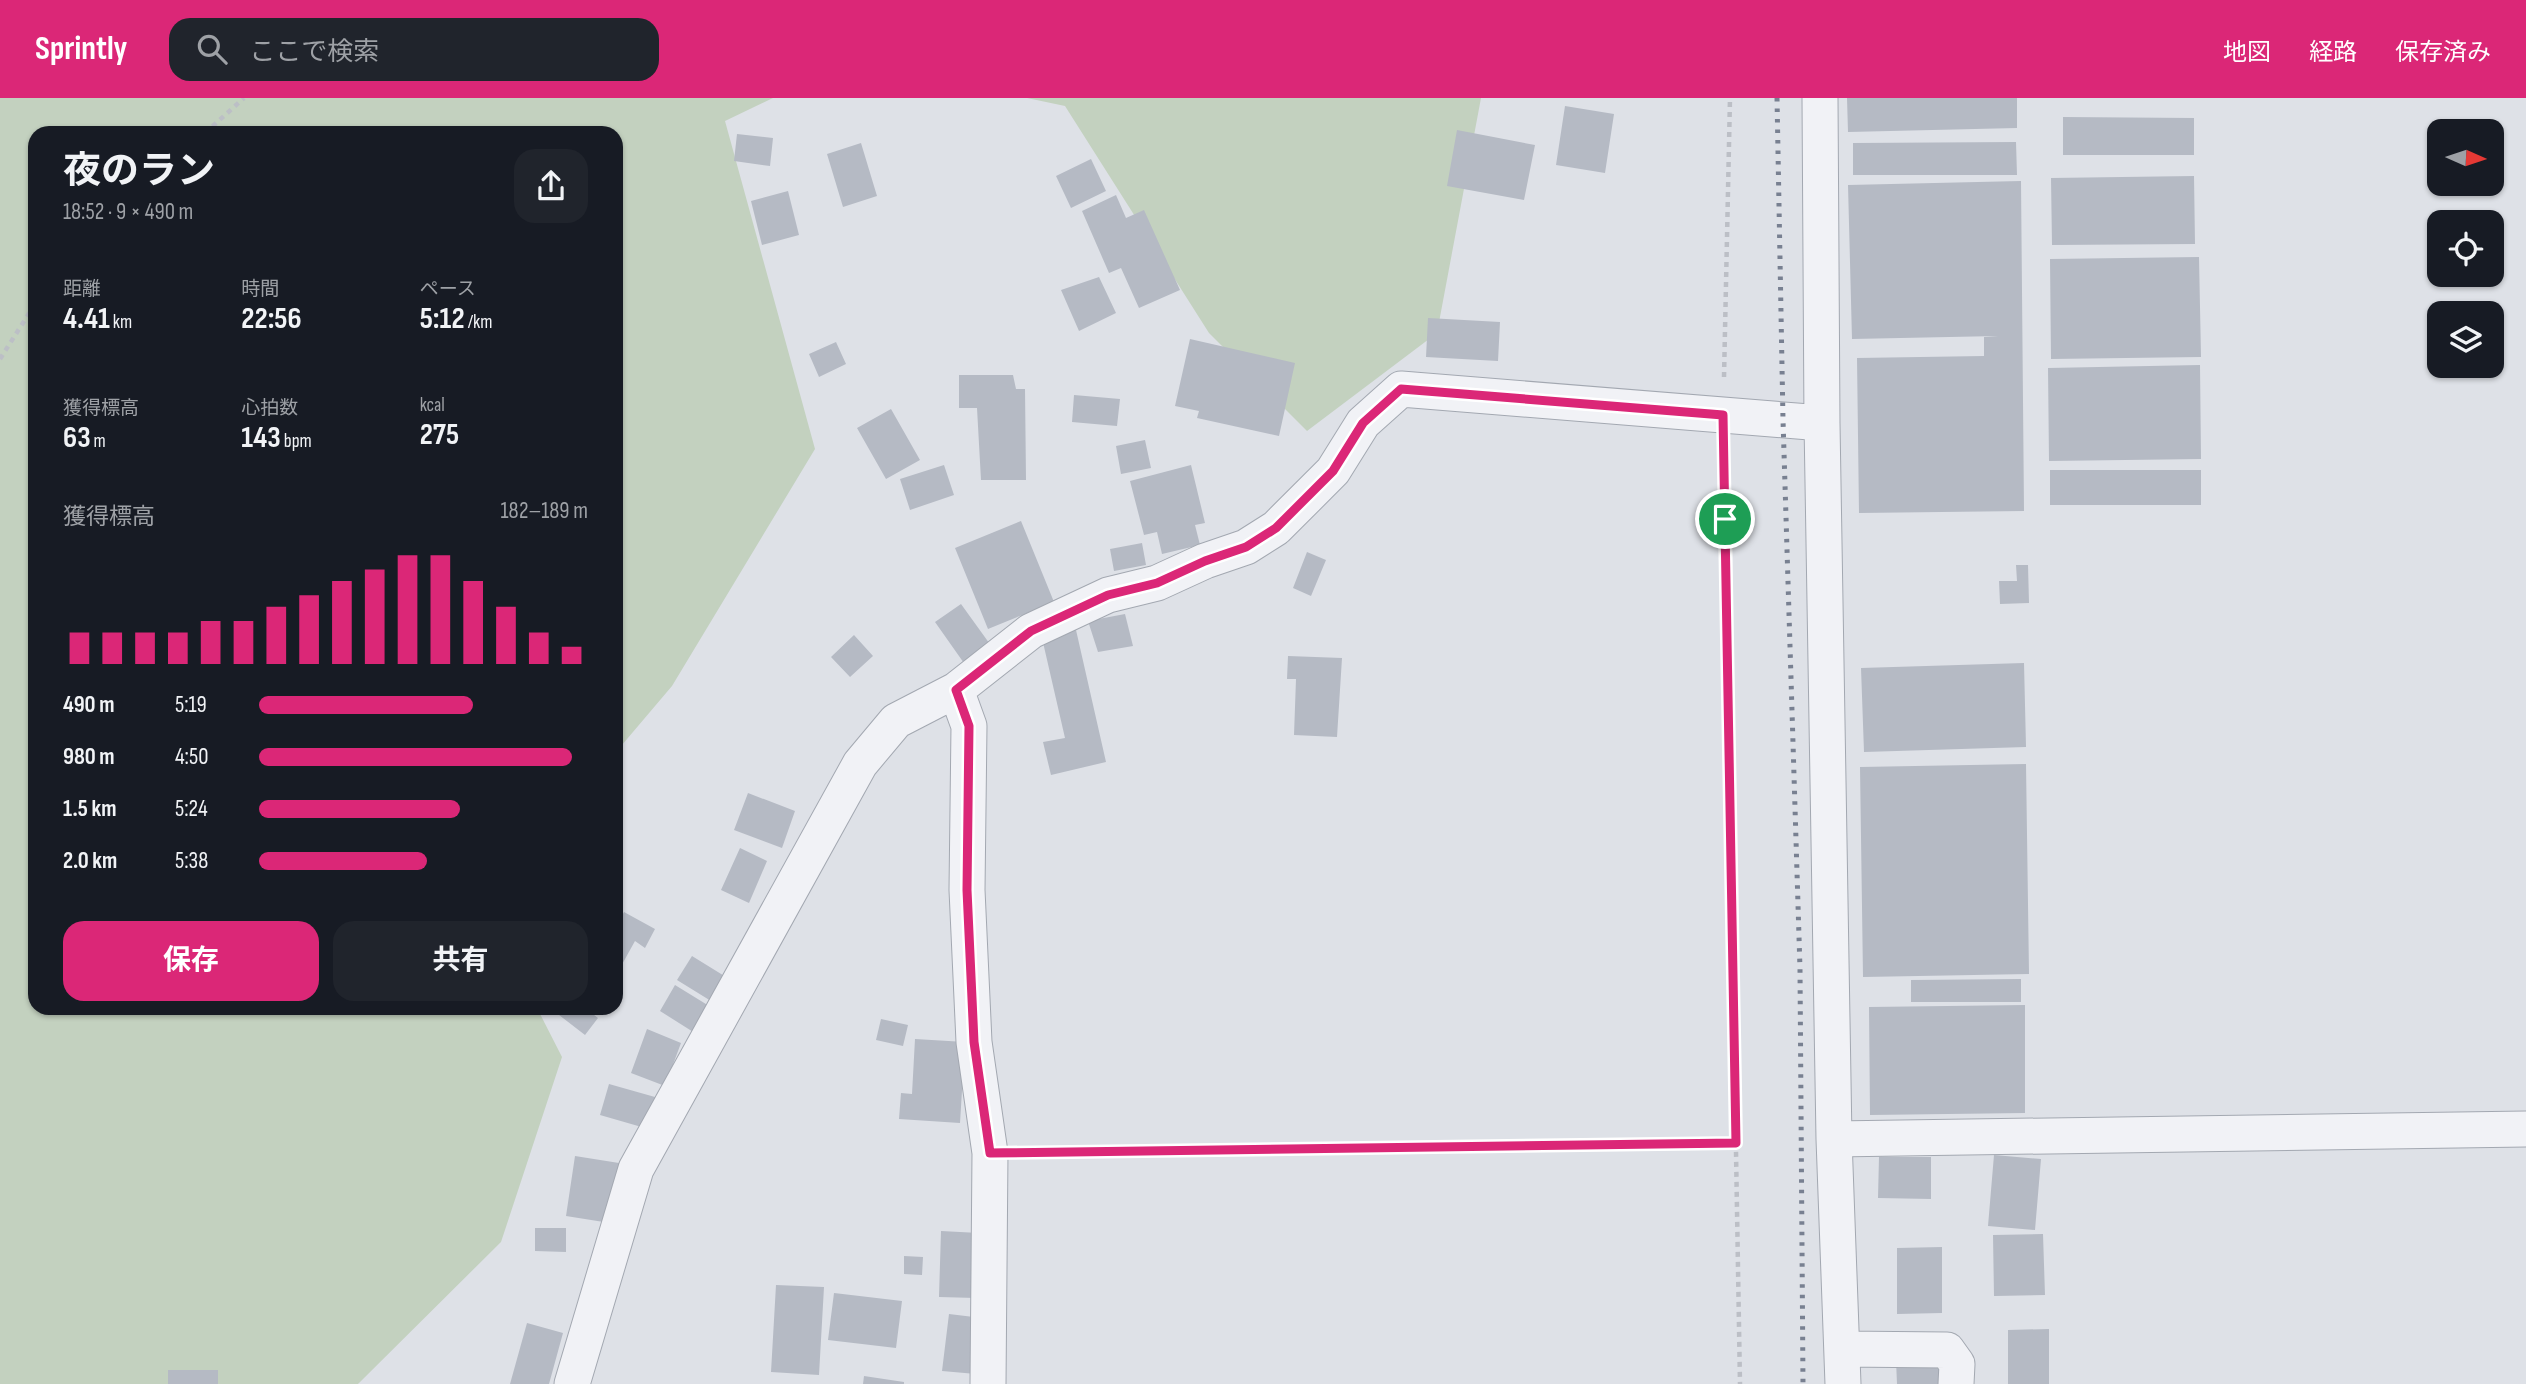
<!DOCTYPE html>
<html lang="ja">
<head>
<meta charset="utf-8">
<style>
  :root { --surface:#171b24; --page:#20242c; --text:#f1f3f6; --muted:#9ea1a6; --accent:#db2777 }
  body { margin:0; font-family:"Sofia Sans Condensed","Noto Sans JP",sans-serif; background:var(--page); color:var(--text); height:100vh; display:flex; flex-direction:column; font-size:26px; white-space:nowrap }
  * { box-sizing:border-box; margin:0 }
  p { font-size:23px; color:var(--muted) }
  .icon { flex:none; width:38px; height:38px; fill:none; stroke:currentColor; stroke-width:2; stroke-linecap:round; stroke-linejoin:round }
  .map { position:relative; flex:1; overflow:hidden }
  .panel { position:absolute; left:28px; top:28px; width:595px; height:889px; display:flex; flex-direction:column; background:var(--surface); border-radius:21px; box-shadow:0 2px 5px #0004 }
  .panel>* { flex:none }
  .needle { width:46px; rotate:93deg }
  .tools { position:absolute; left:2427px; top:21px; display:grid; gap:14px }
  .tools a { display:grid; place-items:center; width:77px; height:77px; border-radius:14px; background:var(--surface); box-shadow:0 2px 5px #0004; font-size:35px }
  .pin { position:absolute; display:grid; place-items:center; width:60px; height:60px; color:#fff; margin:-30px; border:4px solid #fff; border-radius:50%; box-shadow:0 2px 7px #0007 }
  .round { display:grid; place-items:center; flex:none; width:74px; height:74px; border-radius:21px; background:var(--page) }
  .overview { display:flex; align-items:center; justify-content:space-between; height:119px; padding:0 35px }
  h1 { font-size:38px; font-weight:700; line-height:52px }
  .stats { display:grid; grid-template-columns:repeat(3,1fr); gap:10px; height:119px; padding:7px 35px }
  .stats div { display:grid; align-content:center }
  .stats b { font-size:30px; font-weight:700 }
  .stats small { font-size:19px; font-weight:400 }
  .stats p { font-size:19px }
  .chart { height:196px; padding:14px 35px }
  .chart p { display:flex; justify-content:space-between }
  .chart svg { width:100%; height:126px; margin-top:7px; stroke:var(--accent); stroke-width:6 }
  .button { display:flex; gap:14px; margin-top:auto; padding:14px 35px }
  .button a { flex:1; height:80px; border-radius:21px; background:var(--accent); color:#fff; font-size:28px; font-weight:700; line-height:80px; text-align:center }
  .button a+a { background:var(--page); color:var(--text) }
  ul { padding:0 35px; list-style:none; font-size:23px }
  li { display:grid; grid-template-columns:112px 84px 1fr; align-items:center; height:52px }
  li i { height:18px; border-radius:9px; background:var(--accent) }
  header { display:flex; align-items:center; gap:42px; box-sizing:border-box; height:98px; padding:0 35px; background:var(--accent); color:#fff }
  header strong { font-size:33px }
  nav { display:flex; gap:38px; margin-inline-start:auto; font-size:24px }
  .search { width:490px; height:63px; background:var(--page); display:flex; align-items:center; gap:18px; box-sizing:border-box; padding:0 24px; border-radius:21px; color:var(--muted); font-size:26px }
  .map>svg:first-child { display:block }
  .green { fill:#c3d1bf }
  .building { fill:#b5bac4 }
  .lines { fill:none; stroke-linecap:round; stroke-linejoin:round }
  .street-casing { stroke:#a3a8b1; stroke-width:37 }
  .path { stroke:#bcbfc6; stroke-width:4.5; stroke-dasharray:5 5; stroke-linecap:butt }
  .street { stroke:#f1f2f6; stroke-width:35 }
  .rail { stroke:#788091; stroke-width:5; stroke-dasharray:3.5 7; stroke-linecap:butt }
  .route-casing { stroke:#fff; stroke-width:14 }
  .route { stroke:#db2777; stroke-width:9 }
</style>
</head>
<body>
<header>
<strong>Sprintly</strong>
<div class="search"><svg class="icon" aria-label="search" viewBox="0 0 24 24"><circle cx="10" cy="10" r="6"/><path d="M15 15l6 6"/></svg>ここで検索</div>
<nav><a>地図</a><a>経路</a><a>保存済み</a></nav>
</header>
<div class="map">
<svg width="2526" height="1286" viewBox="0 0 2526 1286">
  <rect width="100%" height="100%" fill="#dee1e7"/>
  <path class="green" d="M0 0H773L725 23 815 351 672 588 616 654V35H35V910H537L562 959 501 1144 358 1286H0Z
    M1027 0H1481L1437 235 1307 333 1209 235 1065 8Z"/>
  <path class="building" d="M1847 0H2017V30L1848 34Z
    M1565 8 1614 16 1605 75 1556 67Z
    M2063 19 2194 20V57H2063Z
    M1457 32 1535 47 1524 102 1447 88Z
    M737 36 773 40 770 68 734 63Z
    M2016 44 2017 77H1853V45Z
    M861 45 877 98 843 109 827 56Z
    M1091 61 1106 93 1071 110 1056 78Z
    M2194 78 2195 146 2052 147 2051 80Z
    M2021 83 2024 413 1859 415 1857 260 1984 258V239L1998 238 1852 241 1848 87Z
    M788 93 799 137 762 147 751 103Z
    M1116 97 1126 120 1144 112 1180 192 1139 210 1121 170 1109 175 1082 113Z
    M2199 159 2201 259 2051 261 2050 161Z
    M1099 179 1116 215 1079 233 1061 192Z
    M1428 220 1500 224 1498 263 1426 259Z
    M1190 241 1295 265 1279 338 1197 320 1199 313 1175 308Z
    M836 244 846 266 819 279 809 256Z
    M2200 267 2201 361 2049 363 2048 270Z
    M959 277H1013L1016 291H1025L1026 382H981L977 310H959Z
    M1074 297 1120 301 1117 328 1072 324Z
    M891 311 920 362 886 381 857 330Z
    M1145 342 1151 370 1121 376 1116 348Z
    M944 367 954 397 910 412 900 381Z
    M1191 367 1205 425 1195 427 1200 447 1162 456 1157 434 1144 437 1130 383Z
    M2050 372H2201V407H2050Z
    M1021 423 1054 504 988 531 955 450Z
    M1142 445 1146 467 1114 473 1110 451Z
    M1307 454 1326 462 1311 498 1293 490Z
    M2016 467H2028L2029 505 2000 506 1999 483H2017Z
    M961 506 992 549 966 568 935 524Z
    M1125 516 1133 548 1098 554 1088 523Z
    M1076 532 1106 664 1051 677 1043 644 1065 640 1042 540Z
    M854 537 873 558 850 579 831 559Z
    M1288 558 1342 560 1337 639 1294 637 1296 581H1287Z
    M2024 565 2026 649 1864 654 1861 570Z
    M2026 666 2029 876 1863 879 1860 669Z
    M748 695 795 713 782 750 734 732Z
    M740 750 767 763 749 805 721 792Z
    M624 814 655 831 645 850 635 843 620 870 616 867V829Z
    M692 858 726 879 711 903 677 882Z
    M2021 881V904H1911V882Z
    M675 887 714 911 698 937 660 913Z
    M2025 907V1015L1870 1017 1869 909Z
    M550 910H585L598 920 585 937Z
    M881 921 908 927 903 948 876 942Z
    M647 931 681 945 665 988 631 975Z
    M915 941 965 944 960 1025 899 1021 901 995 912 996Z
    M609 986 662 1001 652 1032 600 1017Z
    M1994 1057 2041 1061 2035 1132 1988 1128Z
    M575 1058 619 1065 610 1125 566 1118Z
    M1879 1059H1931V1101L1878 1100Z
    M535 1130H566V1154L535 1153Z
    M941 1133 979 1135 976 1200 939 1199Z
    M2043 1136 2045 1197 1994 1198 1993 1137Z
    M1942 1149V1215L1897 1216V1150Z
    M904 1158 923 1159 922 1177 904 1176Z
    M776 1187 824 1189 819 1277 771 1274Z
    M834 1195 902 1203 896 1250 828 1242Z
    M949 1216 982 1220 976 1276 942 1273Z
    M527 1225 563 1235 549 1286H510Z
    M2049 1231V1286H2008V1232Z
    M1939 1260 1940 1286H1897L1896 1262Z
    M168 1272H218V1286H168Z
    M864 1278 904 1284V1286H863Z"/>
  <g class="lines">
    <defs>
      <path id="street" d="M1820 0 1822 325 1834 1041 1843 1286
        M956 592 969 628 967 792 974 944 990 1055 988 1286
        M1834 1041 2526 1031
        M1843 1251 1947 1252 1957 1266 1956 1286
        M572 1286 636 1071 860 666 896 623 956 592 1031 533 1108 497 1157 485 1205 463 1246 449 1276 430 1333 373 1363 325 1401 291 1822 325"/>
    </defs>
    <use href="#street" class="street-casing"/>
    <path class="path" d="M205 35 244 0
      M0 261 35 206
      M1724 279 1730 0
      M1724 354 1740 1286
      M1026 1055 1736 1045"/>
    <use href="#street" class="street"/>
    <path class="rail" d="M1777 0 1783 322 1800 871 1803 1286"/>
  </g>
  <g class="lines">
    <defs>
      <path id="route" d="M1401 291 1723 317 1736 1045 990 1055 974 944 967 792 969 628 956 592 1031 533 1108 497 1157 485 1205 463 1246 449 1276 430 1333 373 1363 325Z"/>
    </defs>
    <use href="#route" class="route-casing"/>
    <use href="#route" class="route"/>
  </g>
</svg>
<div class="tools">
<a><svg class="needle" viewBox="-14 -14 28 28"><path d="M0-13l5 13h-10z" fill="#e53935"/><path d="M0 13l5-13h-10z" fill="#9ea1a6"/></svg></a>
<a><svg class="icon" aria-label="locate" viewBox="0 0 24 24"><circle cx="12" cy="12" r="6"/><path d="M12 2v4M12 18v4M2 12h4M18 12h4"/></svg></a>
<a><svg class="icon" aria-label="layers" viewBox="0 0 24 24"><path d="M12 4l9 5-9 5-9-5zM3 14l9 5 9-5"/></svg></a>
</div>
<div class="pin" style="left:1725px;top:421px;background:#1e9e55"><svg class="icon" aria-label="arrive" viewBox="0 0 24 24"><path d="M6 21V4h12l-3 4 3 4H6"/></svg></div>
<section class="panel">
<div class="overview"><div><h1>夜のラン</h1><p>18:52 · 9 × 490 m</p></div><a class="round"><svg class="icon" aria-label="share" viewBox="0 0 24 24"><path d="M12 15V3M7 8l5-5 5 5M5 13v7h14v-7"/></svg></a></div>
<div class="stats">
<div><p>距離</p><b>4.41<small> km</small></b></div>
<div><p>時間</p><b>22:56</b></div>
<div><p>ペース</p><b>5:12<small> /km</small></b></div>
</div>
<div class="stats">
<div><p>獲得標高</p><b>63<small> m</small></b></div>
<div><p>心拍数</p><b>143<small> bpm</small></b></div>
<div><p>kcal</p><b>275</b></div>
</div>
<div class="chart"><p><span>獲得標高</span>182–189 m</p>
<svg viewBox="0 0 160 44" preserveAspectRatio="none"><path d="M5 44V33M15 44V33M25 44V33M35 44V33M45 44V29M55 44V29M65 44V24M75 44V20M85 44V15M95 44V11M105 44V6M115 44V6M125 44V15M135 44V24M145 44V33M155 44V38"/></svg>
</div>
<ul>
<li><b>490 m</b>5:19<i style="width:65%"></i></li>
<li><b>980 m</b>4:50<i style="width:95%"></i></li>
<li><b>1.5 km</b>5:24<i style="width:61%"></i></li>
<li><b>2.0 km</b>5:38<i style="width:51%"></i></li>
</ul>
<div class="button"><a>保存</a><a>共有</a></div>
</section>
</div>
</body>
</html>
